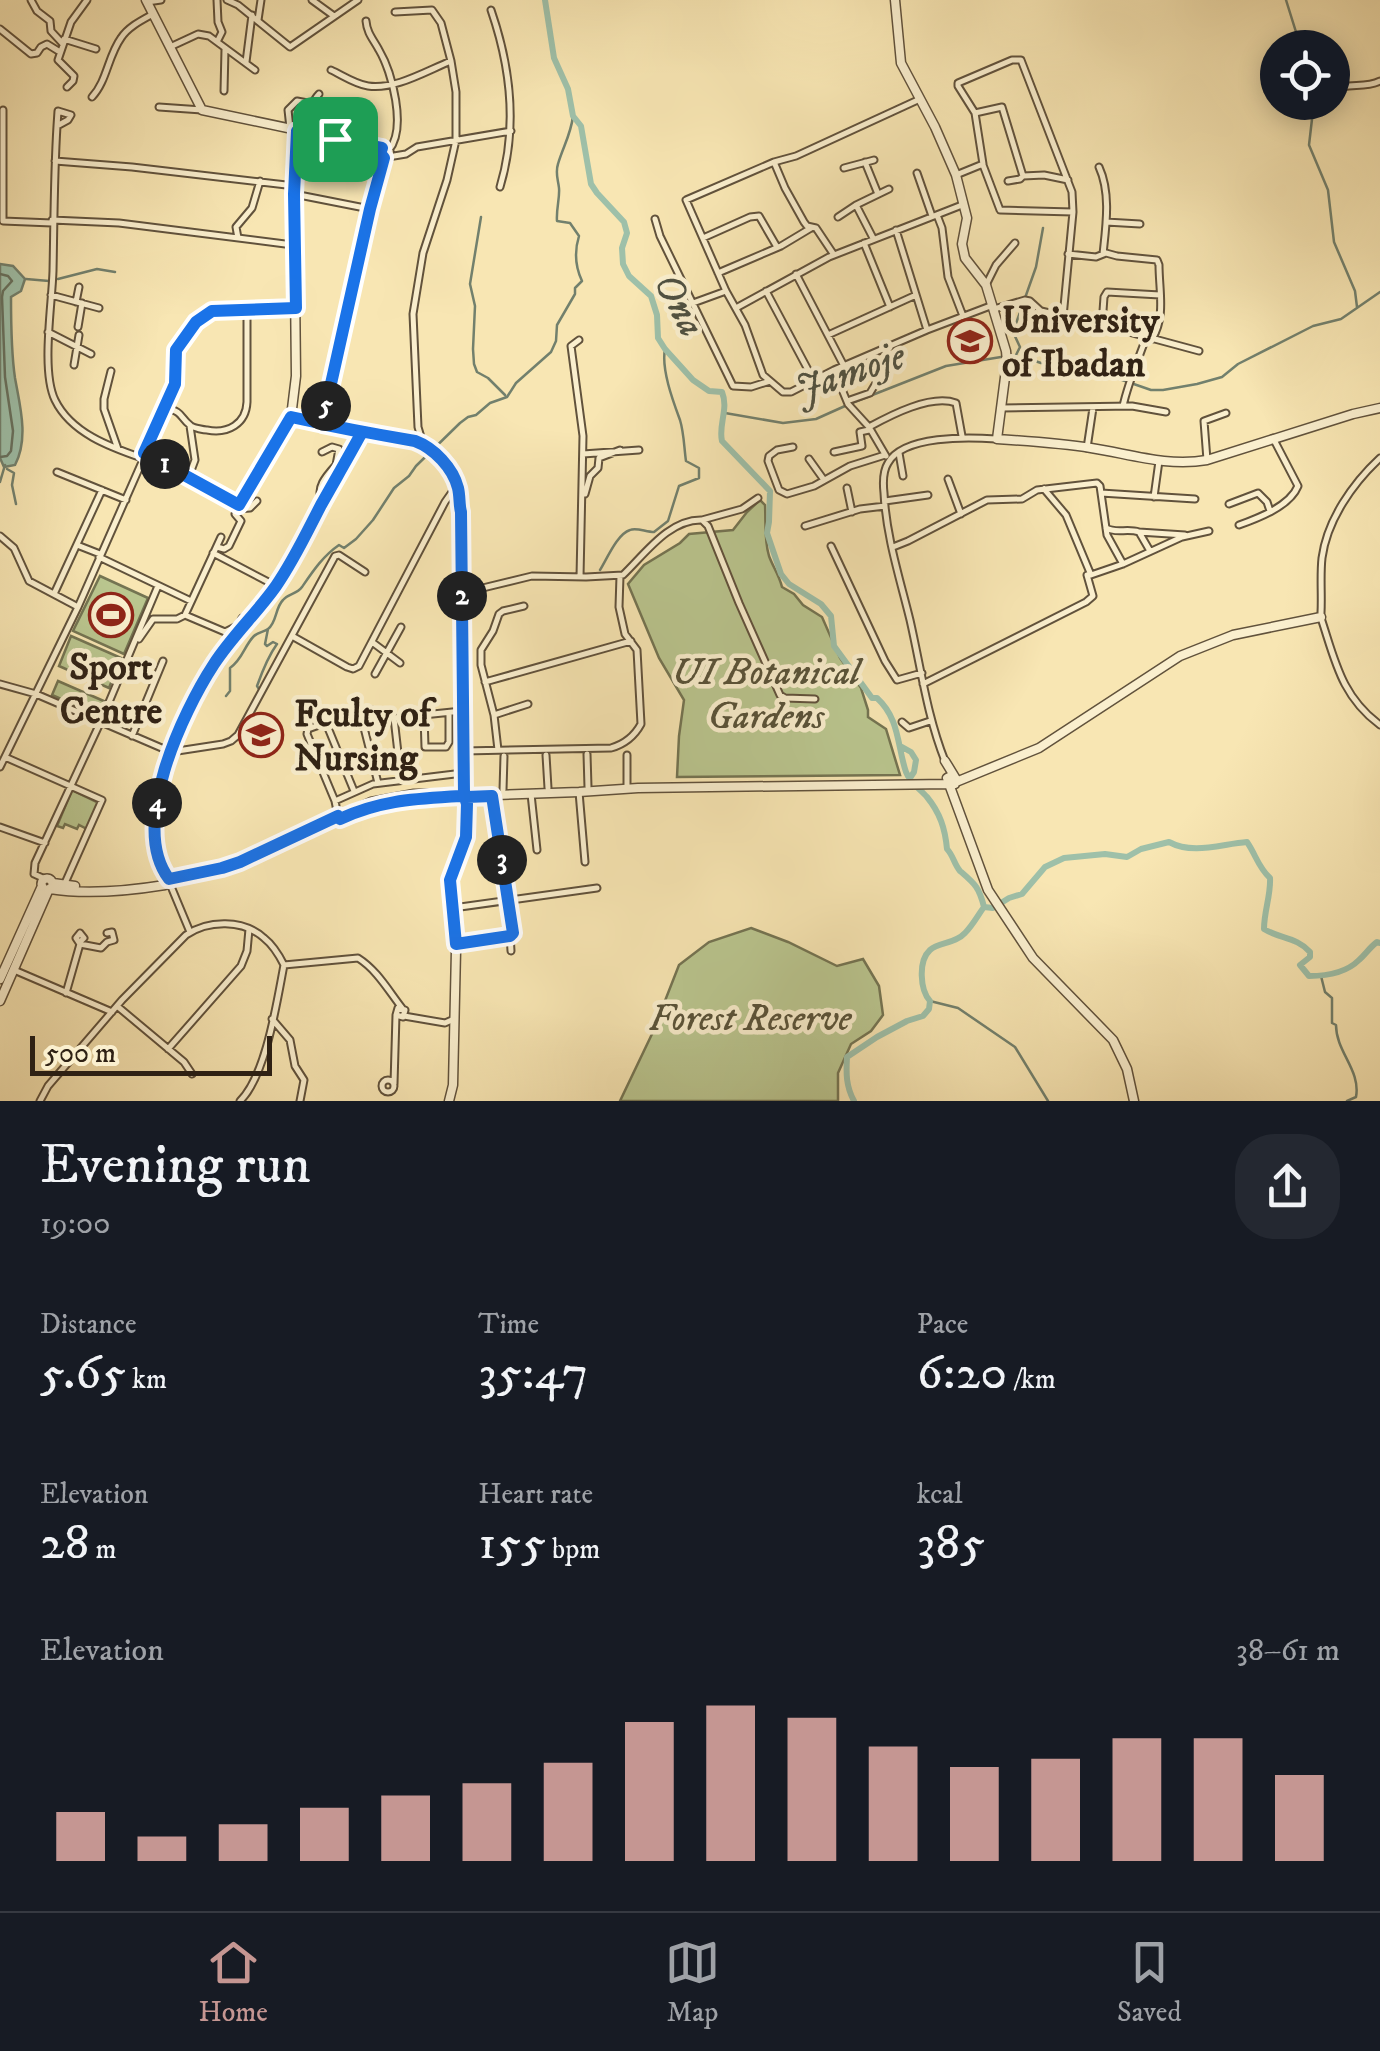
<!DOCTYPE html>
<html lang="en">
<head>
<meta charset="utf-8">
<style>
  :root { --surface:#171b24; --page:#242831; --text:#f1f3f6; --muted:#9ea1a6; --line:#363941; --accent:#c59692 }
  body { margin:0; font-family:"IM FELL DW Pica",serif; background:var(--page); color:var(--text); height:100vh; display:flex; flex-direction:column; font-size:38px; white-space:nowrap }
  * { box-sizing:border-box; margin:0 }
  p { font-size:32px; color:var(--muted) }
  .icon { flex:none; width:55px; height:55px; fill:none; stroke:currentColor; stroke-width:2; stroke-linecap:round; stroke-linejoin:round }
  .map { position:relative; height:1101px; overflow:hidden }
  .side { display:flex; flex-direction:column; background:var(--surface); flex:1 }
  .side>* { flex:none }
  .tools { position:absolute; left:1260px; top:30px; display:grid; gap:20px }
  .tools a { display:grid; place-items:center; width:90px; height:90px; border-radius:50%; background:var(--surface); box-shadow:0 5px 25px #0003; font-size:50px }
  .scale { position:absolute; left:30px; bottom:25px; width:242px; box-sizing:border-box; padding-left:10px; border:5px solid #2f2114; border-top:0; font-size:28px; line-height:35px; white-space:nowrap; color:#2f2114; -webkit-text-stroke:8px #faefce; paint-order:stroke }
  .pin { position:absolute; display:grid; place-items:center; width:85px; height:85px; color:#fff; margin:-42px; border-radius:20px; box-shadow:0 5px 15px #0006 }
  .km { position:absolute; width:50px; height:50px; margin:-25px; border-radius:50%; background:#222; color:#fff; font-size:28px; line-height:50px; text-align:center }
  .round { display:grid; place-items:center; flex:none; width:105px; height:105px; border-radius:40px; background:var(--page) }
  .summary { display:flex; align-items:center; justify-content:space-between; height:170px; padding:0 40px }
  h1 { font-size:55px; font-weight:600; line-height:75px }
  .stats { display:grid; grid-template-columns:repeat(3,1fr); gap:15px; height:170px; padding:10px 40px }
  .stats div { display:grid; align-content:center }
  .stats b { font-size:50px; font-weight:600 }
  .stats small { font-size:28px; font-weight:400 }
  .stats p { font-size:28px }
  .chart { height:280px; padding:20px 40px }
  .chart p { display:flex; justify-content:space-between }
  .chart svg { width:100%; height:180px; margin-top:10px; stroke:var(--accent); stroke-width:6 }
  .tabs { display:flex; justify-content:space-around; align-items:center; height:140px; border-top:2px solid var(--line); background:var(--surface); font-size:28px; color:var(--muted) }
  .tabs a { display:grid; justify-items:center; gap:5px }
  .tabs .on { color:var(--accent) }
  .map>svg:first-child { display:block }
  .green { fill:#bac68f; stroke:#747452; stroke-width:2.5 }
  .water { fill:#9ec0a9; stroke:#72806d; stroke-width:2.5 }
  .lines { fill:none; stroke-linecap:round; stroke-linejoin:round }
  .shore { stroke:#66705e; stroke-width:2.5 }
  .stream { stroke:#72806d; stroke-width:2.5 }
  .river { stroke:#9ec0a9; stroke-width:6 }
  .minor-casing { stroke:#61523c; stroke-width:9 }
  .tertiary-casing { stroke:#61523c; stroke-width:11 }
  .minor { stroke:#faefce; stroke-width:5 }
  .tertiary { stroke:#faefce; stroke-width:8 }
  .route-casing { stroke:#fff; stroke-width:20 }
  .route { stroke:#1a73e8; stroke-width:12 }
  .labels { text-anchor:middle; stroke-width:9; stroke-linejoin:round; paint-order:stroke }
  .poi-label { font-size:38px; font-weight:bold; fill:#2f2114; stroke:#faefce; text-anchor:start }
  .park-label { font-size:38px; font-style:italic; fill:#595339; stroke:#faefce }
  .water-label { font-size:40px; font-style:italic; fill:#505141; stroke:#faefce }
</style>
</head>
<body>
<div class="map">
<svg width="1380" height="1101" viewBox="0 0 1380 1101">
  <rect width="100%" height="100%" fill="#f8e6b3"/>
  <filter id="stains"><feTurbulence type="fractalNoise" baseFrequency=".002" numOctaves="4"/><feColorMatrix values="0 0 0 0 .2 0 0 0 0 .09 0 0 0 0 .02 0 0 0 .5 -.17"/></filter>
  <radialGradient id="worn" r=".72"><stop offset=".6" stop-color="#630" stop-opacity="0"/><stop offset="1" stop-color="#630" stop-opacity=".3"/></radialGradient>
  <path class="green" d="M760 500 765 505C766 521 764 540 769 556 773 567 779 575 782 587L794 594 803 605 822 617 840 658 861 688 868 710V717L886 729 900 775 677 777 679 736 684 700 659 658 628 584 644 565 680 543 689 534 733 530 747 512Z
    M100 576 148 598 124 654 73 631Z
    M71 636 121 658 109 688 59 666Z
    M58 681 106 702 100 716 52 695Z
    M72 790 99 803 87 829 79 825 77 829 65 824 63 828 57 826Z
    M751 928 788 942 837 966 863 959 879 986 883 1015 871 1031 851 1044 838 1073V1101H620L652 1034 679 965 709 942Z"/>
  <path class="water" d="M0 264 13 266 25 279 21 291 11 297C11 323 11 351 15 378 20 406 29 438 15 465L4 467 0 458Z"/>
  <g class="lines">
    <path class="shore" d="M0 274 8 276 12 281 3 291 2 297 5 377 13 431 11 451 7 456 0 457"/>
    <path class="stream" d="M1286 0 1301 48
      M1314 102 1309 145 1328 190 1334 242 1355 291 1357 307
      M481 217 470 284 475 306 473 349 474 364 477 372 488 378 505 395
      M26 279 49 281
      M58 279 97 269 115 272
      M1016 355 1020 347 1013 332 1036 267 1043 228
      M1009 357 1035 361 1056 368 1065 363 1082 373H1102L1151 390H1163L1197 384 1222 377 1238 364 1313 326 1341 319 1380 292
      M852 403 946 366 1001 357
      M725 413 783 423 816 419 845 406
      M7 469 14 473 12 485 16 504
      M0 482 5 465
      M600 570C607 559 617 534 630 530 636 527 646 532 654 532L668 521 679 486 699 478V468L686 461C684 447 684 433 680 420 673 401 661 369 665 349
      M259 689 257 686C262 672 269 655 277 644L273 642 267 646 265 644 268 629
      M226 696 230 691V668C243 659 244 646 254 636 258 632 264 632 268 629 277 622 275 608 283 600 288 594 297 594 302 587 313 571 323 556 339 545L344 548 356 539 373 520 394 488 409 476 416 466 460 423 468 417 476 415 490 403 507 397 516 383 551 352 556 341 557 325 575 294V288L582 281C575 266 574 252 579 236L570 223 557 221C556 209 560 198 559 188 558 179 555 173 558 164 563 147 571 134 573 116
      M1321 976 1325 992 1332 998V1023L1336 1025C1336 1052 1361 1070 1356 1097L1347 1101
      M930 1001 958 1008 1015 1047 1048 1101"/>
    <path class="river" d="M545 0 554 58 568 89 573 116 581 126 591 184 597 193 624 222 627 233 622 248 623 264 629 276 651 296 657 315 658 338 665 349 693 380 709 391 722 392C729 409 718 425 722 441L770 491 769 522 767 533 781 574 789 584 821 604 831 616 834 646 872 698H877C900 719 897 746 906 772 910 783 920 789 927 797 940 813 945 828 947 849 953 855 954 864 960 871 975 884 979 887 984 907
      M902 747 911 752 916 760 914 772 910 778
      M984 907 993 908 1009 898 1022 894 1045 867 1064 858 1105 854 1127 857 1141 849 1169 842C1193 855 1221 844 1247 842 1256 855 1258 867 1270 878 1271 895 1264 911 1264 929 1280 939 1297 937 1310 952V957L1300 965 1309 976C1326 976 1346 973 1359 960 1366 954 1369 948 1377 942L1380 943
      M854 1101C846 1086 846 1074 847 1057L877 1037 907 1021 923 1016 929 1009 930 1001C920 990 918 961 930 950 939 942 955 944 965 933 973 925 978 915 984 907"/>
    <defs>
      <path id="minor" d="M31 0 37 11 50 21 51 31 63 44
        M217 0 218 22 222 32 218 40
        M227 0 238 5 290 47 358 0
        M312 0 334 16
        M147 2 161 0
        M491 10C511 68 518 127 500 187
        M395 12 432 10 441 23 451 61
        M258 20 261 0
        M366 21C367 33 373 39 379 50 392 72 407 128 389 150
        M0 29 31 54 37 53 41 47 47 44 60 52
        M64 39 96 49
        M170 47 198 34 209 36 255 70
        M246 62 252 15
        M331 70C342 75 355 84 368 86 395 90 426 71 451 61L456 92V140L447 180 423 253 413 314 418 427 423 444
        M67 87 73 81 74 76 58 60 71 22 87 0
        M1332 90C1348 82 1365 89 1380 81
        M224 91 225 49
        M92 97C107 81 108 56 121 38 128 27 142 20 153 14
        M159 107 202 110
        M3 110V221
        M975 113 1002 107 1023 176 1020 179 1008 181
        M57 126 58 111 71 115 68 120 57 126C54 174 54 223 53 271 52 305 41 371 55 400 71 433 110 447 142 458
        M290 128 288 110 297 101 313 104
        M307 133C309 120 309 104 319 94
        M335 139 342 114
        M379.5 153a5.5 5.5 0 1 1 11 0a5.5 5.5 0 1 1-11 0Z
        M388 157 406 154 417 147 511 131
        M55 161 132 167 295 186
        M774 162 785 188 804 222 807 226 816 228 834 255
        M865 162 878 194
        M983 165 1000 210 1073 212
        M1099 167C1111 193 1106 226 1103 254
        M844 168 874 160
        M917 173 932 216
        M956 175 983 164 975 113 958 86V83L1012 60H1021L1072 192 1073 212 1063 317
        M1023 176 1044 175 1068 180
        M294 194 370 209
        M856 205 873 238
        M937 215 942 228 948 277 963 316
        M838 217 856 205 889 189
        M655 219 660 236 733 386 751 387 770 381
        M52 220 119 223 293 245
        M3 221 52 223
        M1106 222 1140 224
        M896 230 927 330 834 370 791 392H783L763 375 745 325 726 291 686 200 774 162 796 156 920 99
        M238 238 236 227 252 208 260 181
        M703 238 750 217 759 216 777 247
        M864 243 890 307
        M1068 254 1096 257 1106 253 1117 256 1157 260 1159 265C1159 290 1166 317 1152 339
        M718 273 781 246 811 228
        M796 274 844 366
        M986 285 996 265 1015 243
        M766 291 814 381
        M51 295 99 308
        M76 302 79 287
        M693 303 726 291
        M736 308 829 257 962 205
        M994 309 1025 300 1030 301 1041 311 1114 328 1199 351
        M1102 325 1104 297 1107 292 1160 295
        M78 327 82 303
        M927 330 993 305
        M48 332 91 354
        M828 335 916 295
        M579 340 571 346 583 436 580 577
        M74 365 79 335
        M834 370 848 404 869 427 886 456
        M111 371 104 399V409L118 449
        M847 401 870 393 876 383 885 378
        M1123 406C1128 383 1138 360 1146 338
        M166 408C184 412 179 417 191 426 194 428 204 430 207 430 228 434 246 424 247 402V310
        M1001 408 1132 406 1166 412
        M322 423 365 230 384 158
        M869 427C891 415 931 394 956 403L962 436
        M793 447 777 450 769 456 768 461 779 490 787 494 814 486 850 466 885 455
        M1087 448 1093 408
        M322 452 332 447 339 449 336 465
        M834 452 862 446 860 432 869 430
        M144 453 239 505
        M899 453 903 476
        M583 454 639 450
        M809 459 824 480
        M1207 460 1204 421 1226 413
        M57 472 126 500
        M189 476 195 460 190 426
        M948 479 961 514
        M847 488 852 512
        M1044 489 1066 515 1091 575 1123 564 1182 537 1209 531
        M1101 493 1195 499
        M585 494 590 476 598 468 599 458 620 450
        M1154 497 1159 461
        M323 501C314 489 327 475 336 465L343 468
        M885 501 928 495
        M1229 504 1258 493 1267 502 1270 511
        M239 505 291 417
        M237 509 250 508 257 501
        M702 520 742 509 758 498
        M1239 525C1259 518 1290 506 1298 486L1273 438
        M805 526 860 509 885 506
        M1106 528C1116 534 1127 528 1139 532L1150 551
        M1139 532 1185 535
        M0 536 14 548 29 581 78 607
        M77 545 100 554
        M831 546 885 661 897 680 922 673
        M217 547 224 549 229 546 241 521 235 514 239 505
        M893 547 908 541 987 500 1022 499 1037 490 1097 483 1100 486 1107 535 1123 564
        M213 553 276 586
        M99 557 191 601
        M462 593 532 576 586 577 623 575C645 554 669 519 702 520L708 526 739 603 780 695 785 698 815 699
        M54 594 102 490
        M1321 613C1322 595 1320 576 1322 558 1327 520 1353 483 1380 458
        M185 615 221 537
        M1321 618C1335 660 1341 696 1380 725
        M292 636 347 667 353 669 359 666 445 502 452 492 458 489
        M139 639 153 619H177L185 615 225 632 239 625 242 618 248 620
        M372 642 400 663
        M375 674 401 627
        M485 682 631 641
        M0 684 36 694 171 752 223 744 231 741 238 735 335 556 339 555 365 572
        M923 684 1086 602 1093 596 1087 575
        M360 712 378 783
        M424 715 425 747H446L449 742V713
        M494 715 528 704
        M394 718 401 779
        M902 722 909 728 930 721
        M326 723 354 791
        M132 736 163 661
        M498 750 494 715 481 665V650L493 631 499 614 503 611 524 606
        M464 751 611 748C625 744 634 737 641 724L637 650 625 634 619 607 620 576
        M587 754 588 787
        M546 755 548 788
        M5 757 102 800 65 883
        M945 761C927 716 921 668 910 620 900 579 886 536 884 493 883 484 883 471 888 463 903 435 969 437 996 439
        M0 767 78 607 172 394C176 380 173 367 176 353 179 337 197 319 211 311L294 308
        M627 788V755
        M503 790 504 756
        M579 792 585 862
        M531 794 537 850
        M335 801 373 784 463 773
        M338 816 335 801 307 734 308 729 356 712 372 710 394 718 462 711
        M0 827 45 843
        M34 874 35 863 101 721 158 586
        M34 874 45 879
        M170 884 190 932
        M453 908 597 888
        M510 935 511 951
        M80 944 101 948 107 942 114 940 112 932 107 933
        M456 945 510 935 513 933 492 796
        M284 965 358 958C377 970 388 990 402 1008
        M14 970 112 1012
        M66 993 80 944 76 938 80 933 84 938 80 942
        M117 1006 184 1062 192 1074
        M398 1008 405 1010 403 1017 396 1015Z
        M404 1016 445 1023 454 1019
        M272 1019 290 1040 295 1066 304 1080 300 1101
        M168 1049 241 966 247 951 249 929
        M382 1086a6 6 0 1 1 12 0a6 6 0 1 1-12 0Z
        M394 1084 396 1015
        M40 1101 48 1086 122 1000 186 935C208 920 243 919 264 938 273 945 279 955 284 965 277 1001 266 1076 240 1101"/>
      <path id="tertiary" d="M146 0 202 110 382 148
        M895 0 901 63 935 127 956 175 967 218 962 244 965 258 986 285 1006 351 1007 362 997 439C1029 441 1060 443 1091 448 1130 454 1167 467 1207 460L1353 414 1380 408
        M297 131 294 194 296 376 291 417 423 444 457 478 462 505V694L464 792
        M945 761 956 779 955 784 950 785 947 778 953 775
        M956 782 1039 748 1180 656 1233 635 1321 617
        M949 784 988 890 1033 958 1113 1040 1127 1069 1134 1101
        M469 796 579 792 638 788 948 784
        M41.5 884a5.5 5.5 0 1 1 11 0a5.5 5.5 0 1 1-11 0Z
        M167 879C131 821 181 715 215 664 233 636 257 613 276 585 294 560 307 532 321 505 334 480 349 456 362 432
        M169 879 222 868 240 862 371 802 414 794 464 793
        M53 883 75 886
        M50 889C88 895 128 891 165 885
        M0 979 42 886
        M0 1001 49 889
        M449 1101 453 1085 456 950 450 880 451 873 466 837 468 797"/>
    </defs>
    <use href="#minor" class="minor-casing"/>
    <use href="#tertiary" class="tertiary-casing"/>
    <use href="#minor" class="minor"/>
    <use href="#tertiary" class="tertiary"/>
  </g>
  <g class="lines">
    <defs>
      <path id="route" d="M335 139 297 131 294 194 296 308 212 311 196 322 176 350 175 384 144 453 239 505 291 417C332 426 374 434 415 441 434 448 453 468 458 488 460 496 459 505 461 512L464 794 467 804 466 837 450 880 456 944 510 936 513 933 492 796 467 797C465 797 462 796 460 796 415 799 381 800 340 819L338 816 240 862 222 868 169 879C129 826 182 713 214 664 232 636 257 613 276 586 294 560 307 532 321 505 335 480 349 456 362 432L322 424 370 209 384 158 380 153 382 148 335 139"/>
    </defs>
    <use href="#route" class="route-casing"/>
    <use href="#route" class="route"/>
  </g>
  <defs>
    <symbol id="university-ring" viewBox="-11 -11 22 22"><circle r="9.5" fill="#faefce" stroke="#8f2418" stroke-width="1.5"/><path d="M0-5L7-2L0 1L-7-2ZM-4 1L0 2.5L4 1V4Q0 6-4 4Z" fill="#8f2418"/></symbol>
    <symbol id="stadium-ring" viewBox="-11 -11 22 22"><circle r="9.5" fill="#faefce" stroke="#8f2418" stroke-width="1.5"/><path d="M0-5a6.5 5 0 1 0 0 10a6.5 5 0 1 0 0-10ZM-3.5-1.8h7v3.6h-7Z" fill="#8f2418"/></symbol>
  </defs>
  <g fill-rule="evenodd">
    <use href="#university-ring" x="945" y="316" width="50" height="50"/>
    <use href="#stadium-ring" x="86" y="590" width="50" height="50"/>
    <use href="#university-ring" x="236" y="710" width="50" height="50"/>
  </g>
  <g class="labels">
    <g class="poi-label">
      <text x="1002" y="332">University<tspan x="1002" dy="44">of Ibadan</tspan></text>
      <text x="111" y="679" text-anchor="middle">Sport<tspan x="111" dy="44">Centre</tspan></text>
      <text x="294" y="726">Fculty of<tspan x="294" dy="44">Nursing</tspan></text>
    </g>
    <g class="park-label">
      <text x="766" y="684">UI Botanical<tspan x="766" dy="44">Gardens</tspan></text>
      <text x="750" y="1030">Forest Reserve</text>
    </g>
    <g class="water-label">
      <text transform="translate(681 304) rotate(62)" y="14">Ona</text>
      <text transform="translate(849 371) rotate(-19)" y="14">Jamoje</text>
    </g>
  </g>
  <rect width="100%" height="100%" filter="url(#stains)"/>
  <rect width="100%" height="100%" fill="url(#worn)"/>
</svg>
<div class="tools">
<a><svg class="icon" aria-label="locate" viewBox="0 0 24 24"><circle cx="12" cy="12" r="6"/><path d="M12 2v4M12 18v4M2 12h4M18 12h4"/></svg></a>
</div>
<div class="scale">500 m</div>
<div class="pin" style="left:335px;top:139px;background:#1e9e55"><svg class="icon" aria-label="arrive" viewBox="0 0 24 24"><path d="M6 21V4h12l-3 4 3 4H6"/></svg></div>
<b class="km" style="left:165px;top:464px">1</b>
<b class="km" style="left:462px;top:596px">2</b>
<b class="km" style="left:502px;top:860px">3</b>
<b class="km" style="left:157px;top:803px">4</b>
<b class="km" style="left:326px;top:406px">5</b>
</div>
<section class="side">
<div class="summary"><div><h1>Evening run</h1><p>19:00</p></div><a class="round"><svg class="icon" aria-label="share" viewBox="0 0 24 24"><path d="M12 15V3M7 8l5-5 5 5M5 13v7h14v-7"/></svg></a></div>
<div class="stats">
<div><p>Distance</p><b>5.65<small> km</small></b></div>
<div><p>Time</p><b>35:47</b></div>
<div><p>Pace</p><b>6:20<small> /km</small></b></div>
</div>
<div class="stats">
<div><p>Elevation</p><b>28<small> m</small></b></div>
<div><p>Heart rate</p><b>155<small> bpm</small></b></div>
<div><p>kcal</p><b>385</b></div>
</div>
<div class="chart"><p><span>Elevation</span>38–61 m</p>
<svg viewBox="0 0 160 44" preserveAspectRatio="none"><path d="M5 44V32M15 44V38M25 44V35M35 44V31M45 44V28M55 44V25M65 44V20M75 44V10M85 44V6M95 44V9M105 44V16M115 44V21M125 44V19M135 44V14M145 44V14M155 44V23"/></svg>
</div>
</section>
<nav class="tabs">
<a class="on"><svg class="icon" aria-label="home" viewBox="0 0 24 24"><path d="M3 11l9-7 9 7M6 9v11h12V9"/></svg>Home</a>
<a><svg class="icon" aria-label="map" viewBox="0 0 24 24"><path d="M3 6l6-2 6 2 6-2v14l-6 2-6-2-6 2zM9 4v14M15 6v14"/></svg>Map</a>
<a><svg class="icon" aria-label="saved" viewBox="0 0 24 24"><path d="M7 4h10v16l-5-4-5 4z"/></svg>Saved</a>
</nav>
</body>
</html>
